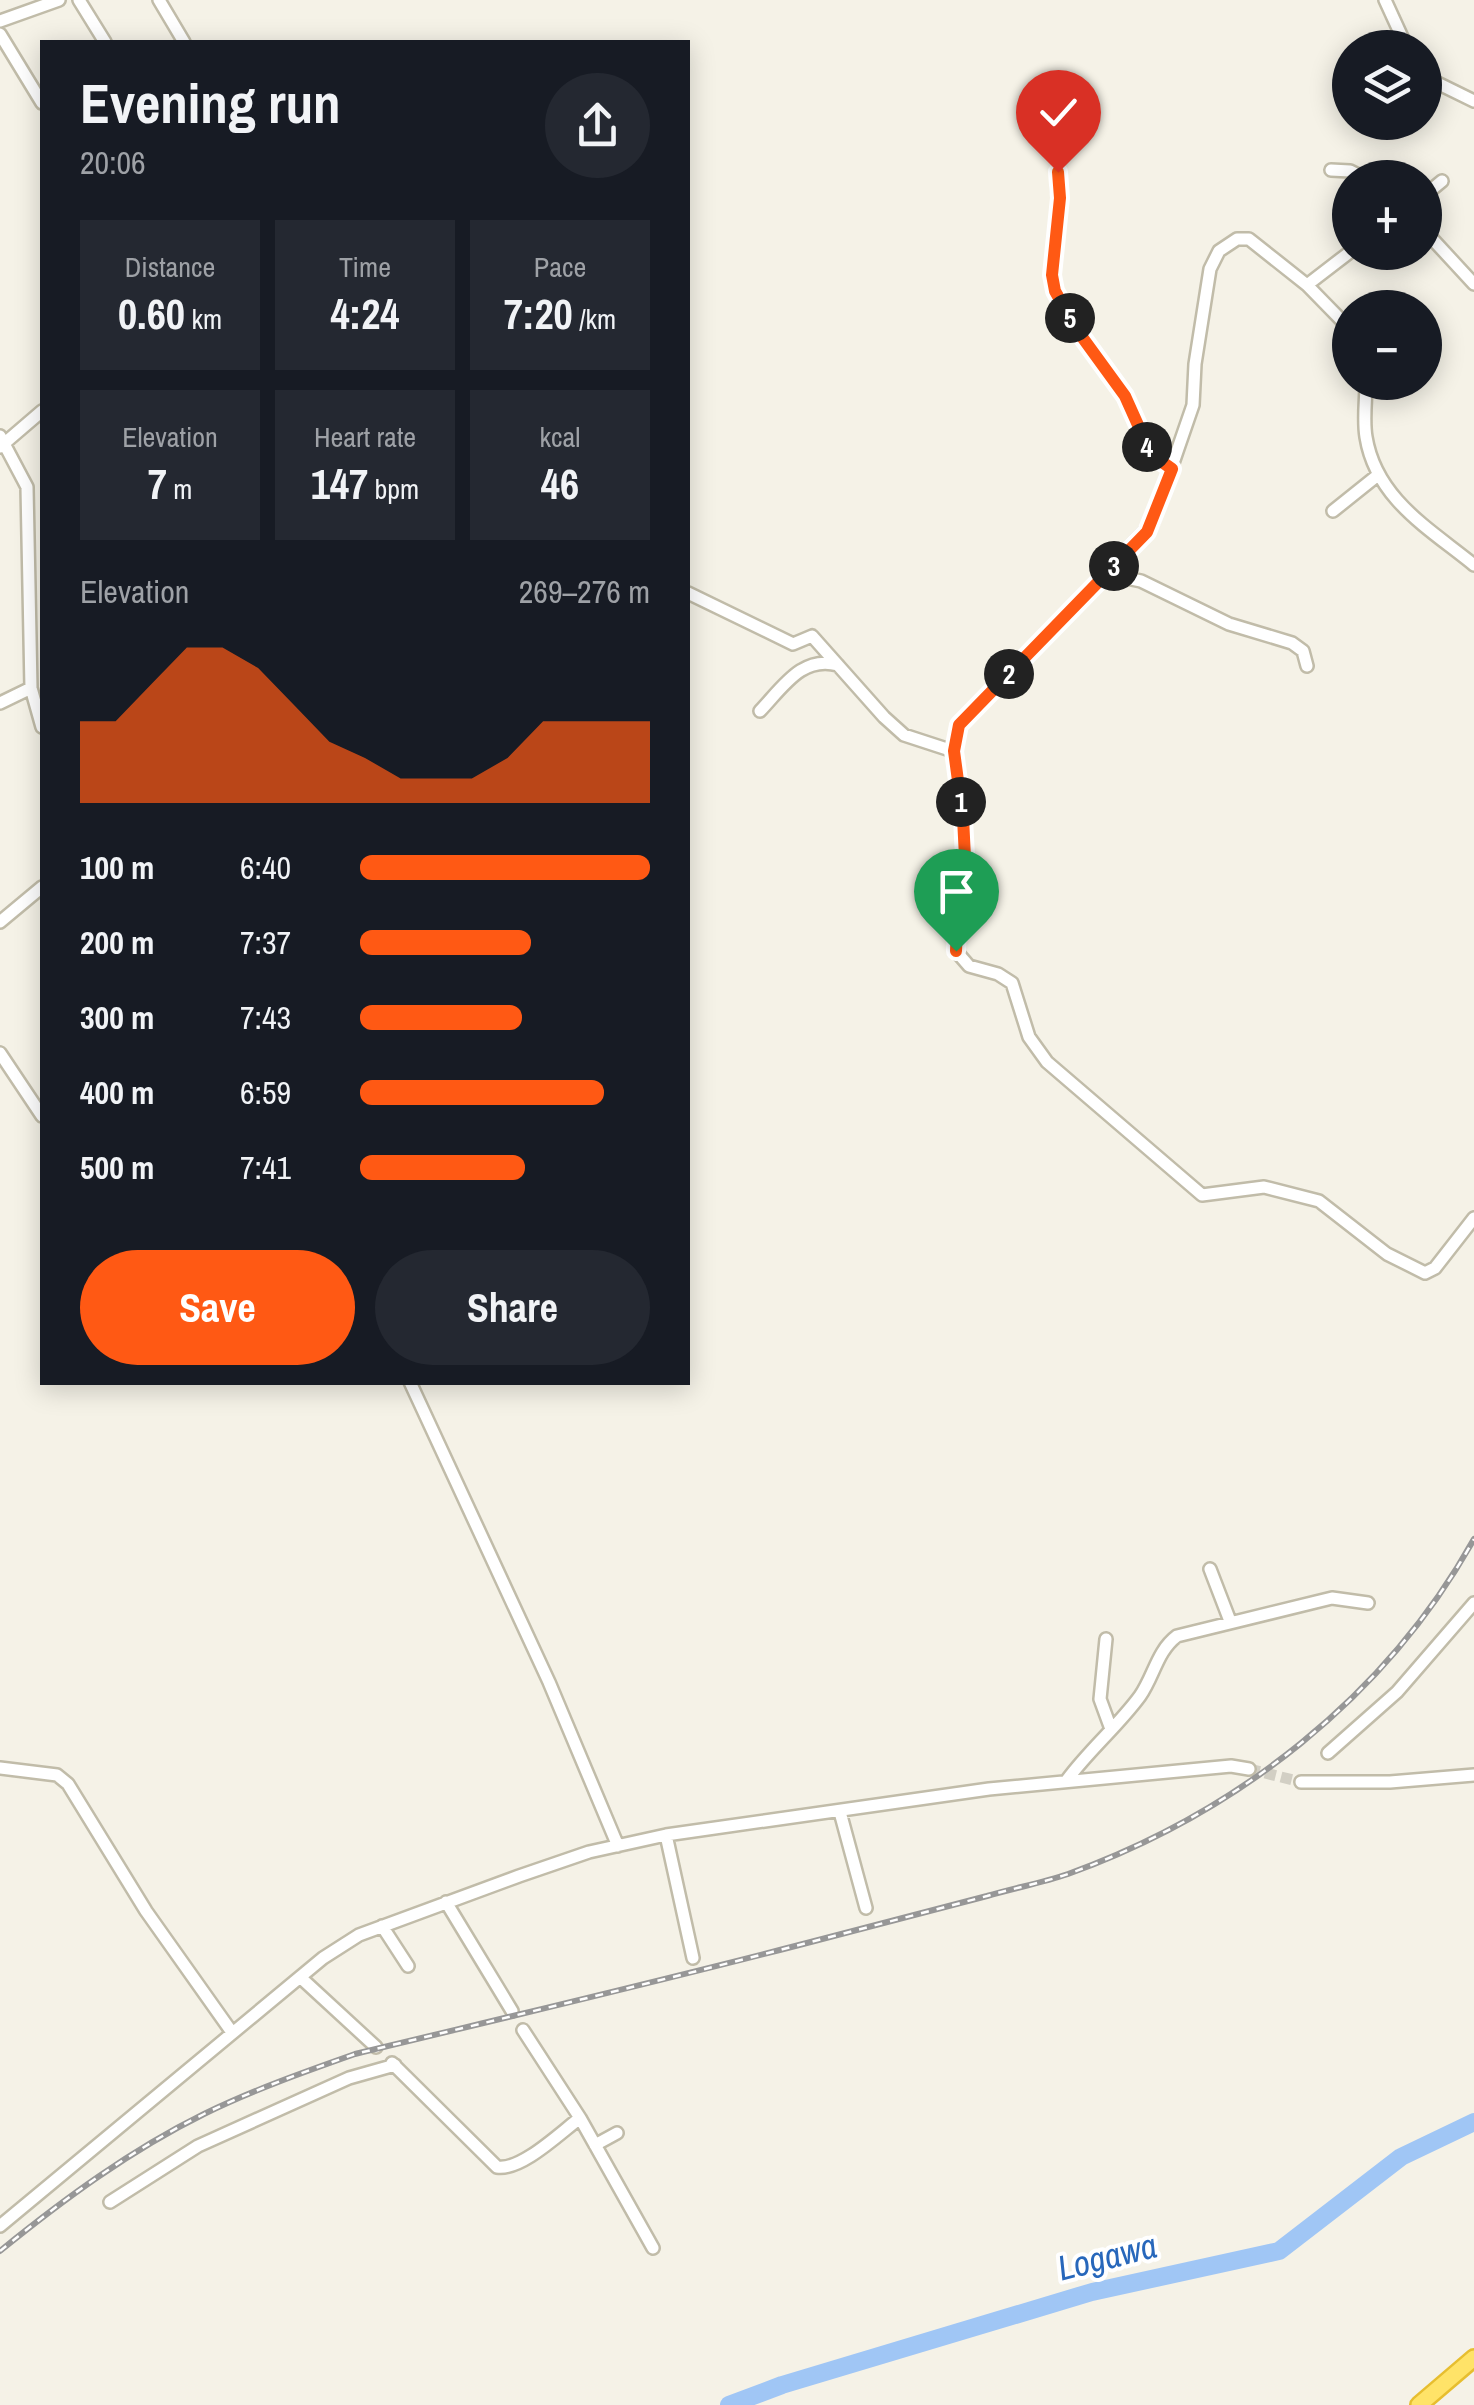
<!DOCTYPE html>
<html lang="en">
<head>
<meta charset="utf-8">
<style>
  :root { --surface:#171b24; --page:#242831; --text:#f1f3f6; --muted:#9ea1a6; --accent:#ff5914 }
  body { margin:0; font-family:"Archivo Narrow",sans-serif; background:var(--page); color:var(--text); height:100vh; display:flex; flex-direction:column; font-size:38px; white-space:nowrap }
  * { box-sizing:border-box; margin:0 }
  p { font-size:32px; color:var(--muted) }
  .icon { flex:none; width:55px; height:55px; fill:none; stroke:currentColor; stroke-width:2; stroke-linecap:round; stroke-linejoin:round }
  .map { position:relative; flex:1; overflow:hidden }
  .details { position:absolute; left:40px; top:40px; width:650px; height:1345px; display:flex; flex-direction:column; background:var(--surface); border-radius:0px; box-shadow:0 5px 25px #0003 }
  .details>* { flex:none }
  .tools { position:absolute; left:1332px; top:30px; display:grid; gap:20px }
  .tools a { display:grid; place-items:center; width:110px; height:110px; border-radius:50%; background:var(--surface); box-shadow:0 5px 25px #0003; font-size:50px }
  .pin { position:absolute; display:grid; place-items:center; width:85px; height:85px; color:#fff; margin:-102px -42px; border-radius:50% 50% 50% 0; rotate:-45deg; box-shadow:0 0 10px #0007 }
  .pin .icon { rotate:45deg }
  .km { position:absolute; width:50px; height:50px; margin:-25px; border-radius:50%; background:#222; color:#fff; font-size:28px; line-height:50px; text-align:center }
  .round { display:grid; place-items:center; flex:none; width:105px; height:105px; border-radius:52px; background:var(--page) }
  .summary { display:flex; align-items:center; justify-content:space-between; height:170px; padding:0 40px }
  h1 { font-size:55px; font-weight:800; line-height:75px }
  .figures { display:grid; grid-template-columns:repeat(3,1fr); gap:15px; height:170px; padding:10px 40px }
  .figures div { display:grid; align-content:center; border-radius:0px; background:var(--page); text-align:center }
  .figures b { font-size:42px; font-weight:800 }
  .figures small { font-size:28px; font-weight:400 }
  .figures p { font-size:28px }
  .chart { height:280px; padding:20px 40px }
  .chart p { display:flex; justify-content:space-between }
  .chart svg { width:100%; height:180px; margin-top:10px; fill:var(--accent); opacity:.7 }
  .cta { display:flex; gap:20px; margin-top:auto; padding:20px 40px }
  .cta a { flex:1; height:115px; border-radius:60px; background:var(--accent); color:#fff; font-size:40px; font-weight:800; line-height:115px; text-align:center }
  .cta a+a { background:var(--page); color:var(--text) }
  ul { padding:0 40px; list-style:none; font-size:32px }
  li { display:grid; grid-template-columns:160px 120px 1fr; align-items:center; height:75px }
  li i { height:25px; border-radius:12px; background:var(--accent) }
  .map>svg:first-child { display:block }
  .lines { fill:none; stroke-linecap:round; stroke-linejoin:round }
  .river { stroke:#a0c6f5; stroke-width:18 }
  .minor-tunnel { stroke:#d2cfc4; stroke-width:11; stroke-dasharray:11 5.5; stroke-linecap:butt }
  .minor-casing { stroke:#c1bca9; stroke-width:16 }
  .highway-casing { stroke:#e7be2f; stroke-width:20 }
  .minor { stroke:#fff; stroke-width:11 }
  .highway { stroke:#ffe368; stroke-width:15 }
  .rail-casing { stroke:#979797; stroke-width:6 }
  .rail { stroke:#fff; stroke-width:2.5; stroke-dasharray:8; stroke-linecap:butt }
  .route-casing { stroke:#fff; stroke-width:20 }
  .route { stroke:#ff5914; stroke-width:12 }
  .labels { text-anchor:middle; stroke-width:8; stroke-linejoin:round; paint-order:stroke }
  .water-label { font-size:35px; font-style:italic; fill:#2767bb; stroke:#fff }
</style>
</head>
<body>
<div class="map">
<svg width="1474" height="2405" viewBox="0 0 1474 2405">
  <rect width="100%" height="100%" fill="#f5f2e7"/>
  <g class="lines">
    <path class="river" d="M729 2405 782 2385 1092 2292 1279 2251 1401 2157 1474 2122"/>
    <path class="minor-tunnel" d="M1249 1769 1301 1782"/>
    <defs>
      <path id="minor" d="M79 0 105 42
        M159 0 184 42
        M1385 0 1407 48
        M0 21 59 0
        M0 34 42 103
        M1425 77 1474 101
        M1331 170 1350 171 1364 178
        M1057 171 1059 217 1053 275 1055 291 1077 330 1125 396 1151 454 1173 469
        M1425 195 1442 181
        M1425 231 1474 284
        M1350 252 1307 285 1249 239H1237L1219 251 1210 269 1195 364 1193 405 1152 524 959 725 953 751 963 818 967 896 957 929 956 951 969 966 998 974 1012 983 1029 1037 1047 1062 1202 1195 1264 1187 1319 1201 1387 1254 1425 1273 1435 1268 1474 1218
        M1307 285 1350 329
        M1366 382C1366 400 1363 420 1366 437 1376 499 1430 529 1474 565
        M0 436 27 487 31 688 42 727
        M0 447 42 411
        M1333 511 1378 475
        M1107 574 1141 581 1229 624 1292 643 1303 651 1307 666
        M688 593 793 644 812 636 884 717 904 735 953 751
        M0 703 31 688
        M760 711C783 687 802 655 838 665
        M0 922 42 887
        M0 1053 42 1116
        M410 1382 549 1682 618 1846
        M1210 1569 1230 1621
        M1106 1639 1100 1699 1111 1729
        M1328 1753 1397 1692 1474 1603
        M0 1768 57 1775 68 1784 146 1911 231 2031
        M1067 1780C1089 1750 1118 1726 1140 1696 1154 1676 1157 1651 1177 1636L1332 1598 1368 1603
        M1301 1782H1390L1474 1775
        M840 1812 866 1908
        M666 1835 693 1958
        M446 1902 512 2011
        M382 1926 408 1966
        M300 1977 376 2047
        M523 2030 580 2118 653 2248
        M392 2063 497 2167C521 2171 560 2133 580 2118
        M595 2145 617 2133
        M110 2202 198 2146 349 2078 395 2065
        M0 2226 323 1958 359 1935 519 1876 589 1852 666 1835 989 1789 1231 1766 1249 1769"/>
      <path id="highway" d="M1419 2405 1474 2358"/>
    </defs>
    <use href="#minor" class="minor-casing"/>
    <use href="#highway" class="highway-casing"/>
    <use href="#minor" class="minor"/>
    <use href="#highway" class="highway"/>
    <defs>
      <path id="rail" d="M0 2251C64 2199 131 2150 204 2114 253 2090 304 2072 355 2054 512 2016 670 1979 826 1938 880 1924 934 1910 987 1896 1014 1888 1042 1883 1068 1874 1237 1813 1386 1697 1474 1539"/>
    </defs>
    <use href="#rail" class="rail-casing"/>
    <use href="#rail" class="rail"/>
  </g>
  <g class="lines">
    <defs>
      <path id="route" d="M956 951 957 929 967 896 963 818 954 751 959 725 1147 532 1172 469 1151 454 1125 396 1077 330 1055 291 1052 275 1060 198 1058 172"/>
    </defs>
    <use href="#route" class="route-casing"/>
    <use href="#route" class="route"/>
  </g>
  <g class="labels">
    <g class="water-label">
      <text transform="translate(1107 2257) rotate(-14)" y="12">Logawa</text>
    </g>
  </g>
</svg>
<div class="tools">
<a><svg class="icon" aria-label="layers" viewBox="0 0 24 24"><path d="M12 4l9 5-9 5-9-5zM3 14l9 5 9-5"/></svg></a>
<a>+</a>
<a>−</a>
</div>
<div class="pin" style="left:956px;top:951px;background:#1e9e55"><svg class="icon" aria-label="arrive" viewBox="0 0 24 24"><path d="M6 21V4h12l-3 4 3 4H6"/></svg></div>
<div class="pin" style="left:1058px;top:172px;background:#d93025"><svg class="icon" aria-label="check" viewBox="0 0 24 24"><path d="M5 12l5 5 9-10"/></svg></div>
<b class="km" style="left:961px;top:802px">1</b>
<b class="km" style="left:1009px;top:674px">2</b>
<b class="km" style="left:1114px;top:566px">3</b>
<b class="km" style="left:1147px;top:447px">4</b>
<b class="km" style="left:1070px;top:318px">5</b>
<section class="details">
<div class="summary"><div><h1>Evening run</h1><p>20:06</p></div><a class="round"><svg class="icon" aria-label="share" viewBox="0 0 24 24"><path d="M12 15V3M7 8l5-5 5 5M5 13v7h14v-7"/></svg></a></div>
<div class="figures">
<div><p>Distance</p><b>0.60<small> km</small></b></div>
<div><p>Time</p><b>4:24</b></div>
<div><p>Pace</p><b>7:20<small> /km</small></b></div>
</div>
<div class="figures">
<div><p>Elevation</p><b>7<small> m</small></b></div>
<div><p>Heart rate</p><b>147<small> bpm</small></b></div>
<div><p>kcal</p><b>46</b></div>
</div>
<div class="chart"><p><span>Elevation</span>269–276 m</p>
<svg viewBox="0 0 160 44" preserveAspectRatio="none"><path d="M0 44V24L10 24L20 15L30 6L40 6L50 11L60 20L70 29L80 33L90 38L100 38L110 38L120 33L130 24L140 24L150 24L160 24V44z"/></svg>
</div>
<ul>
<li><b>100 m</b>6:40<i style="width:100%"></i></li>
<li><b>200 m</b>7:37<i style="width:59%"></i></li>
<li><b>300 m</b>7:43<i style="width:56%"></i></li>
<li><b>400 m</b>6:59<i style="width:84%"></i></li>
<li><b>500 m</b>7:41<i style="width:57%"></i></li>
</ul>
<div class="cta"><a>Save</a><a>Share</a></div>
</section>
</div>
</body>
</html>
